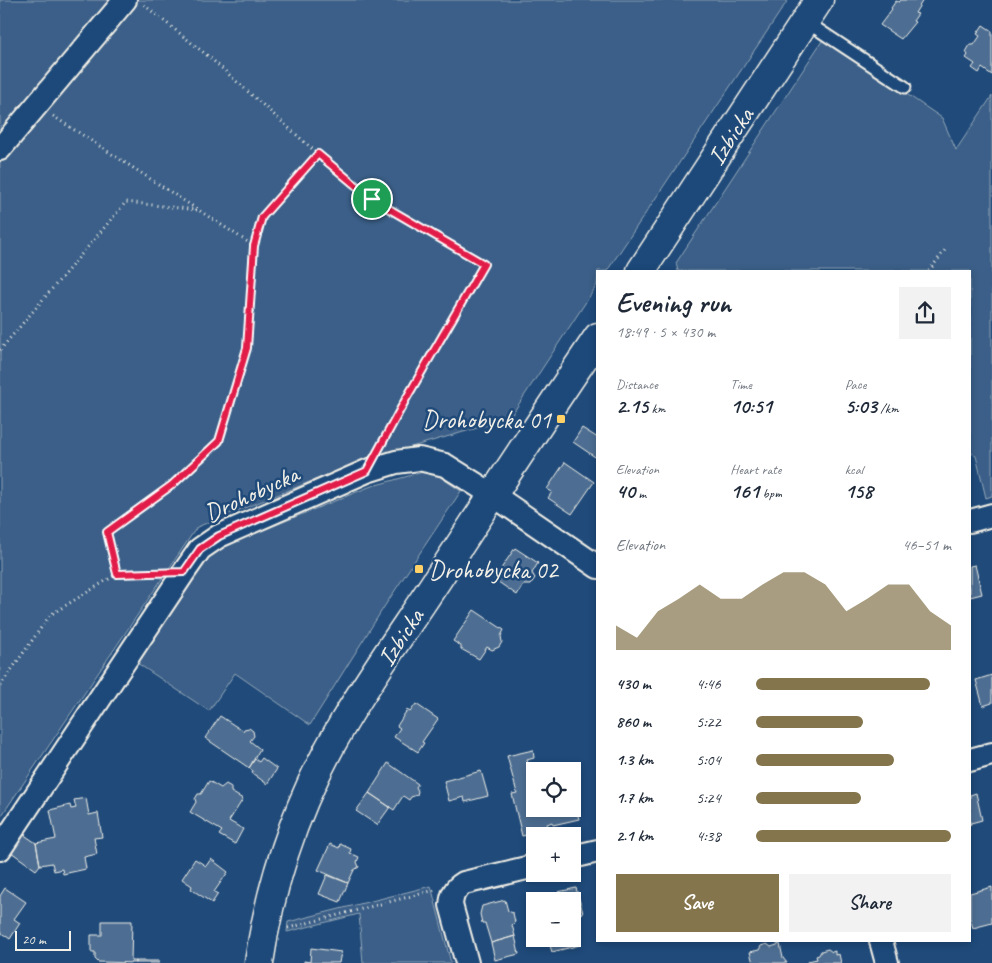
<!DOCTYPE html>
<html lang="en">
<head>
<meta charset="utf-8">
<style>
  :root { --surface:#fff; --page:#f2f2f3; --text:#1f2937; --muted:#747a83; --accent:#84754c }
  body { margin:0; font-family:Caveat,sans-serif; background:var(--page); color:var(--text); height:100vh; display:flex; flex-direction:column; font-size:19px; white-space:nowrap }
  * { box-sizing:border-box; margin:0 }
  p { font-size:16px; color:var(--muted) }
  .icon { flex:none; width:28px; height:28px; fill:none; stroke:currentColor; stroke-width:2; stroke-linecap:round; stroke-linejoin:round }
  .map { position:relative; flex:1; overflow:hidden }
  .drawer { position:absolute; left:596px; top:270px; width:375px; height:672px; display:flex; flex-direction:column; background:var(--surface); border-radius:0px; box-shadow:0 2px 8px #0003 }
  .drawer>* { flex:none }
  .tools { position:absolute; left:526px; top:762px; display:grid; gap:10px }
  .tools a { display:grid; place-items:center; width:55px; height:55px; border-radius:0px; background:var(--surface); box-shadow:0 2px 8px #0003; font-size:25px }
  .scale { position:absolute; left:15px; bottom:12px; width:56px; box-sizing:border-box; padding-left:5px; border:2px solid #f4f1e8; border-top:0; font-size:14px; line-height:18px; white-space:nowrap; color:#f4f1e8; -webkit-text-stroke:4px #1f4a7a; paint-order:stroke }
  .pin { position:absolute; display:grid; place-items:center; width:42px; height:42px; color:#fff; margin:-21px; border:2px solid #fff; border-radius:50%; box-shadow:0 1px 5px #0007 }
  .round { display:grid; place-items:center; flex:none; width:52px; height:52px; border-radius:0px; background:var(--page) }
  .headline { display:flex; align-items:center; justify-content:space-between; height:85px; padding:0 20px }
  h1 { font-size:28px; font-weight:700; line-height:38px }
  .figures { display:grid; grid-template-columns:repeat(3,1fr); gap:8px; height:85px; padding:5px 20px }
  .figures div { display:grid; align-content:center }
  .figures b { font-size:21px; font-weight:700 }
  .figures small { font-size:14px; font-weight:400 }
  .figures p { font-size:14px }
  .chart { height:140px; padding:10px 20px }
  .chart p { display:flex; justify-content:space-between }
  .chart svg { width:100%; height:90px; margin-top:5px; fill:var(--accent); opacity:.7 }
  .action { display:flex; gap:10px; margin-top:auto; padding:10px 20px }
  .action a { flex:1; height:58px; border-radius:0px; background:var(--accent); color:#fff; font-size:20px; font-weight:700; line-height:58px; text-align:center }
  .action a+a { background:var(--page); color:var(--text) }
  ul { padding:0 20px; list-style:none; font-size:16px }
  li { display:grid; grid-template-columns:80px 60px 1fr; align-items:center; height:38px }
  li i { height:12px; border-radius:6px; background:var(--accent) }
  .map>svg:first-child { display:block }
  .green { fill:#3a5f88; stroke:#97a8b8 }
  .building { fill:#4d6e92; stroke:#f4f1e8 }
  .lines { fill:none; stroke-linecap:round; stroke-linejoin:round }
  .lane-casing { stroke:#f4f1e8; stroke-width:15 }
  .street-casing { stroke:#f4f1e8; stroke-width:26 }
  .secondary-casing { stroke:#f4f1e8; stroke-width:31 }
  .path { stroke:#f4f1e8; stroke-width:3; stroke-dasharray:1 4; stroke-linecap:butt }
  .lane { stroke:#1f4a7a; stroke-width:11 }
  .street { stroke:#1f4a7a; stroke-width:22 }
  .secondary { stroke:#1f4a7a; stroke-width:28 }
  .route-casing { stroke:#fff; stroke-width:10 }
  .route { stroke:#e11d48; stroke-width:6 }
  .poi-dot { fill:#ffd166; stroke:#1f4a7a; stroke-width:2 }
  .labels { text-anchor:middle; stroke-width:5; stroke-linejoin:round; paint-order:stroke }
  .street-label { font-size:25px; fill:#f4f1e8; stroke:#1f4a7a }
  .poi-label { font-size:25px; fill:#f4f1e8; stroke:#1f4a7a; text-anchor:end }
</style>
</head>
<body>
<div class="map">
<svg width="992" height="963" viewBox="0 0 992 963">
  <rect width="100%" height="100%" fill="#1f4a7a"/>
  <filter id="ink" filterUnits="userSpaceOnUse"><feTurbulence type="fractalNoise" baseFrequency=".02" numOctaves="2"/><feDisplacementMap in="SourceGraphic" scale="10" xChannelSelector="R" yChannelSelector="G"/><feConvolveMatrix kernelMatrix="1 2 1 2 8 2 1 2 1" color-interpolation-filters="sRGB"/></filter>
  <g filter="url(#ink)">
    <path class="green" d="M0 0H112L0 136Z
      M136 0H788L607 271H598L597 285 509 419 362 461 197 527 0 818V163Z
      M824 38 942 118 956 150 992 96V496L986 498 976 456 970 452V271H678L676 263Z
      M430 470 461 491 384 607 310 725 235 673 209 711 137 663 214 550 369 487Z
      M431 886 451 963H363L359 914 287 932 288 922Z"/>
    <path class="building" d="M901 0H923L915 13 918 14 913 21 915 22 901 39 880 25 892 9 891 8 896 1 899 2Z
      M983 25 992 31V75L982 68 979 73 972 68 975 64 966 58 968 55 966 52 970 45H974L980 36 977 34Z
      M582 428 598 438V456H596L595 457 573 442Z
      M565 462 594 482 572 514 548 498 552 492 547 489Z
      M515 548 538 563 532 573 535 578 530 585H523L517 595 494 579Z
      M975 565 982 594 970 597V566Z
      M474 610 504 630 501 636 502 642 499 647 492 650 487 647 479 659 461 649V646L453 641Z
      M992 675V703L983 706 976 680Z
      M416 704 438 719 422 742 424 743 418 752 394 737 400 728 397 726 407 710 410 712Z
      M220 716 243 731 244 729 249 728 253 731 254 736 250 741 260 749 249 768 205 738Z
      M533 750 534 758 527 760 535 788V809H572V794L579 819 553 825 552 822 547 824 548 830 522 836 512 794 517 793 507 756Z
      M262 758 277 769 267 784 252 773 253 771 249 768 255 759 259 762Z
      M388 763 418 784 416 787 418 791 417 795 411 797 409 800 403 796 394 810 369 793Z
      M481 771 488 796 465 802 464 797 449 801 444 781Z
      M209 781 221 788 226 784 231 787V792L243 799 229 821 243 829 235 844 219 835 222 831 190 812 196 802 195 799 198 794H201Z
      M369 793 390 807 377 825 356 811Z
      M976 793 982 820 971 823 970 825V795Z
      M86 798 89 815 98 813 102 837 94 838 97 854 84 857 86 869 63 874 62 869 54 871 52 863 40 865 36 843 56 839 50 810 70 805 71 809 76 808 74 800Z
      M23 834 36 843 40 865 36 870 11 852Z
      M330 844 339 848 340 844 351 849 350 853 359 857 357 862 359 867 354 870 348 883 318 870Z
      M195 859 206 866 211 859 228 872 214 892 218 894 212 903 191 889 192 886 182 879Z
      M327 875 348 883 340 902 319 894Z
      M992 887V923L973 928 970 918V893Z
      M5 888 26 902 14 919 20 923 10 939 0 932V896Z
      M576 888 583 913 572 915V901H560L558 892Z
      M505 900 508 911 513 913 515 922 512 925 515 936 491 943 485 923H482L480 914 482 906Z
      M572 916 580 945 552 952 548 939H572Z
      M102 921H132L131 961H136V963L98 962 95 959V952H91V935H102Z
      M515 936 519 954 495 960 491 943Z
      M767 944 771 947 780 944 783 958 787 963H753L750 952 759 950 761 946Z
      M311 948 341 952 339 963H304V961L310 962Z
      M828 949 832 952 835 951V955L839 954 841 963H809L808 961 817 959 816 956 819 955 821 951Z
      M136 961H159V963H136Z"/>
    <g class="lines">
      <defs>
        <path id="lane" d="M805 21 905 87"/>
        <path id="street" d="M0 149 125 0
          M970 521 992 515
          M970 760 992 754
          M0 849 184 572 200 549 219 536 367 471 396 462 419 459 445 465 493 495 598 567
          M572 857 598 851
          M881 941 887 963
          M467 963 451 905C452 895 454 889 464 883L535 866"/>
        <path id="secondary" d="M641 271 819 0
          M259 963C271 878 300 796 344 722 374 671 409 623 441 574 493 494 545 415 598 337"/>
      </defs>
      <use href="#lane" class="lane-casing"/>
      <use href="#street" class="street-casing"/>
      <use href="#secondary" class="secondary-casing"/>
      <path class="path" d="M144 5 208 56 318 154
        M53 116 254 246
        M929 271 945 250
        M0 350 126 202 197 210
        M158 573 117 574 107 532 172 485 219 441 247 348 254 246 262 217 318 154 372 199 485 264 406 399 381 445
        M0 686 50 615 117 574
        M288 928 435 890"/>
      <use href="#lane" class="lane"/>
      <use href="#street" class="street"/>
      <use href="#secondary" class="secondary"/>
    </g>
  </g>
  <g class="lines" filter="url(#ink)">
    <defs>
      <path id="route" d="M318 154 372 199 484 264 406 399 367 471 219 536 200 549 184 572 117 574 107 532 172 485 219 441 247 348 254 246 262 217Z"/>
    </defs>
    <use href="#route" class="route-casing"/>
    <use href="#route" class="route"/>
  </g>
  <g class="poi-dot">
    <rect x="556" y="414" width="10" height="10" rx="2.5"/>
    <rect x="414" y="564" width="10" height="10" rx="2.5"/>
  </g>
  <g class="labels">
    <g class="street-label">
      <text transform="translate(730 136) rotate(-57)" y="9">Izbicka</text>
      <text transform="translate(251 493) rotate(-25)" y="9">Drohobycka</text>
      <text transform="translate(400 637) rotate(-57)" y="9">Izbicka</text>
    </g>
    <g class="poi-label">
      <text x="551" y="428">Drohobycka 01</text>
      <text x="429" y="578" text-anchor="start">Drohobycka 02</text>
    </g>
  </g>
</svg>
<div class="tools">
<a><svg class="icon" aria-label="locate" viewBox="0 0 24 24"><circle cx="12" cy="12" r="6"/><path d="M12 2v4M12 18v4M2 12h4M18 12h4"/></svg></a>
<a>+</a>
<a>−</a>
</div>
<div class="scale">20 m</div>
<div class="pin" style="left:372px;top:199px;background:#1e9e55"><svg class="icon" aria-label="arrive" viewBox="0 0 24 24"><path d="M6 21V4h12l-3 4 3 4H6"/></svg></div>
<section class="drawer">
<div class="headline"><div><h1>Evening run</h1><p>18:49 · 5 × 430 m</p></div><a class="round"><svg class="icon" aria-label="share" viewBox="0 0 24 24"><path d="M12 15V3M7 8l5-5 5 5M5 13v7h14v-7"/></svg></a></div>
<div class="figures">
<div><p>Distance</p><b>2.15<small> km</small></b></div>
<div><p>Time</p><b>10:51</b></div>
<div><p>Pace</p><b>5:03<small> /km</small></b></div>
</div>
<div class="figures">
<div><p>Elevation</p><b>40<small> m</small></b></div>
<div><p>Heart rate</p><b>161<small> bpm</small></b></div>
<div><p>kcal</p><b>158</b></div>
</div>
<div class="chart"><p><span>Elevation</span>46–51 m</p>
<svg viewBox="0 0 160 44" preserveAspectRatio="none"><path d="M0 44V32L10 38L20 25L30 19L40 12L50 19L60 19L70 12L80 6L90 6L100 12L110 25L120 19L130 12L140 12L150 25L160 32V44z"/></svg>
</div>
<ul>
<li><b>430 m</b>4:46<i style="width:89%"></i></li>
<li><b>860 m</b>5:22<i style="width:55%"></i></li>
<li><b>1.3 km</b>5:04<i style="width:71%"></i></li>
<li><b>1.7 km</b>5:24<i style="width:54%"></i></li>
<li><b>2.1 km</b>4:38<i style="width:100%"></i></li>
</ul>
<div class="action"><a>Save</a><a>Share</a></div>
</section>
</div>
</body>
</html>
